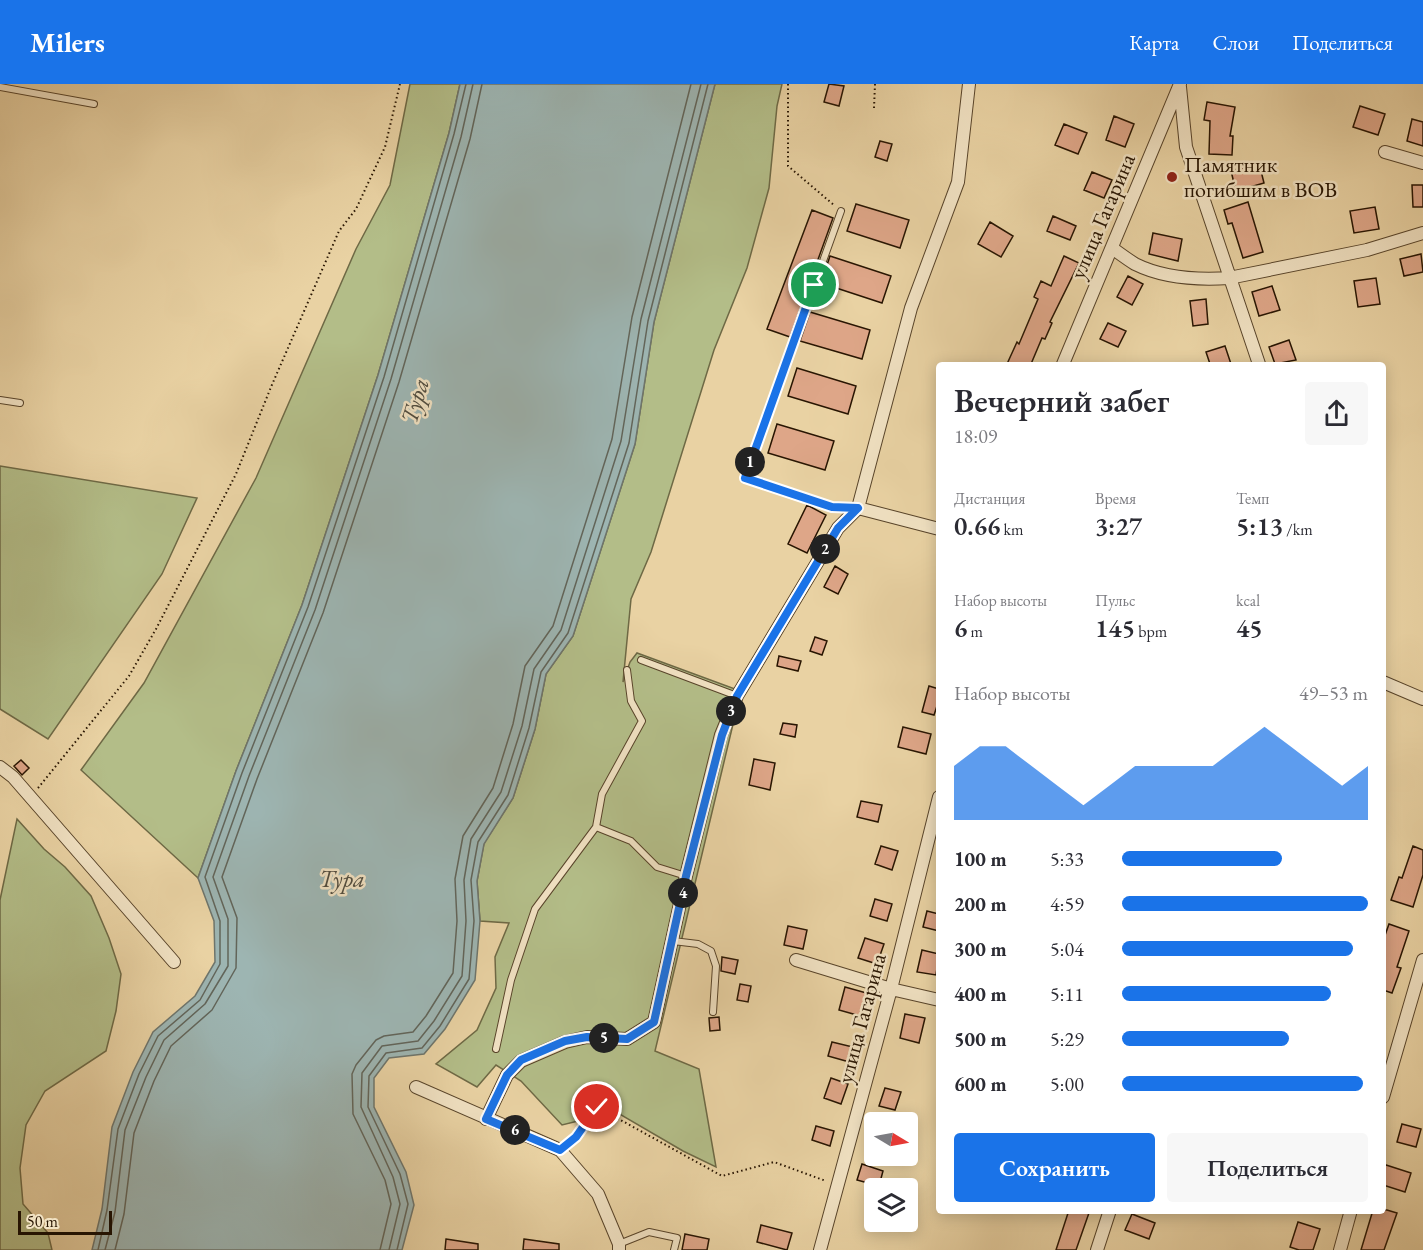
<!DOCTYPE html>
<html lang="ru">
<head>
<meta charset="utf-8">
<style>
  :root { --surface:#fff; --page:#f7f7f7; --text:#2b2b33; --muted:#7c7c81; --accent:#1a73e8 }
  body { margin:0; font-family:"EB Garamond",serif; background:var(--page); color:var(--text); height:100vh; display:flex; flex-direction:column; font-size:22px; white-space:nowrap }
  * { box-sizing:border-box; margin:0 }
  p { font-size:20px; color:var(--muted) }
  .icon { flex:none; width:33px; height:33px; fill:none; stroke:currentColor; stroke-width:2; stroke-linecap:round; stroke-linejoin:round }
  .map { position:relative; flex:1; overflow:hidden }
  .panel { position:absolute; left:936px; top:278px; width:450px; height:852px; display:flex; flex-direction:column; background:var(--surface); border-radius:6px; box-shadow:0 3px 15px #0003 }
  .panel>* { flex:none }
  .needle { width:39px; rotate:100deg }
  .buttons { position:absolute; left:864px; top:1028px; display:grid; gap:12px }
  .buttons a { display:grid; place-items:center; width:54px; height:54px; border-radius:6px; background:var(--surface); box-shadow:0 3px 15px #0003; font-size:30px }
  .scale { position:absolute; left:18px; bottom:15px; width:94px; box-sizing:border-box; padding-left:6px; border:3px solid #281502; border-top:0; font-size:16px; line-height:21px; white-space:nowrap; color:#281502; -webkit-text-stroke:4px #f1e2c3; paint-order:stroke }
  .pin { position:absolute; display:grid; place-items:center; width:51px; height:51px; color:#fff; margin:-26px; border:3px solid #fff; border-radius:50%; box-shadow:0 2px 6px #0007 }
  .km { position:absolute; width:30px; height:30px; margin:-15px; border-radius:50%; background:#222; color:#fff; font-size:16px; line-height:30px; text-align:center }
  .round { display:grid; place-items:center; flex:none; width:63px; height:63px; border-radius:6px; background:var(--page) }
  .head { display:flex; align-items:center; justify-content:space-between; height:102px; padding:0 18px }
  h1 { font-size:33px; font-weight:600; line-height:45px }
  .metrics { display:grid; grid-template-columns:repeat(3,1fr); gap:9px; height:102px; padding:6px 18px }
  .metrics div { display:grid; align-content:center }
  .metrics b { font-size:26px; font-weight:600 }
  .metrics small { font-size:16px; font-weight:400 }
  .metrics p { font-size:16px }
  .chart { height:168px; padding:12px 18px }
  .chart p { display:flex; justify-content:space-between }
  .chart svg { width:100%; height:108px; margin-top:6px; fill:var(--accent); opacity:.7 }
  .primary-button { display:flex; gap:12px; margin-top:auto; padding:12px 18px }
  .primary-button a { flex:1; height:69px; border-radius:6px; background:var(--accent); color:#fff; font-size:24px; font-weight:600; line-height:69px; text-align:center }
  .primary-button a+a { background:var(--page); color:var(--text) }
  ul { padding:0 18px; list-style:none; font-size:20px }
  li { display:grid; grid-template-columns:96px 72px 1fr; align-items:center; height:45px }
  li i { height:15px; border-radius:8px; background:var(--accent) }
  header { display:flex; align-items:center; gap:36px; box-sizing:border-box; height:84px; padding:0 30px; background:var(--accent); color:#fff }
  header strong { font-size:28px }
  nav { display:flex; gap:33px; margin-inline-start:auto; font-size:21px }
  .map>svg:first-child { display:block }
  .green { fill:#b3bd88; stroke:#6e6945; stroke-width:1.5 }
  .water { fill:#9db5b2; stroke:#6e756c; stroke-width:1.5 }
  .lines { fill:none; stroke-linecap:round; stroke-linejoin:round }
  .shore { stroke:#62655a; stroke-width:1.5 }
  .building { fill:#dea688; stroke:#281502; stroke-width:1.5 }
  .lane-casing { stroke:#58442a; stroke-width:8 }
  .street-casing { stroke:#58442a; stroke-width:14 }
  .path { stroke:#281502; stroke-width:2; stroke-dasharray:1.5 3; stroke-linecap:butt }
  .lane { stroke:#f1e2c3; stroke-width:6 }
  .street { stroke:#f1e2c3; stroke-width:12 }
  .route-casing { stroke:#fff; stroke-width:12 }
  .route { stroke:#1a73e8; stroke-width:8 }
  .poi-dot { fill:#8f2418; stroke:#f1e2c3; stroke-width:2 }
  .labels { text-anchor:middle; stroke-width:5; stroke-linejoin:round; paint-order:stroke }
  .poi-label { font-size:22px; fill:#281502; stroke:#f1e2c3; text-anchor:start }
  .street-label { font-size:22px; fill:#281502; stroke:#f1e2c3 }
  .water-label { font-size:24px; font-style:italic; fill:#514d40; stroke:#f1e2c3 }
</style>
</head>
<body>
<header>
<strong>Milers</strong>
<nav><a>Карта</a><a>Слои</a><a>Поделиться</a></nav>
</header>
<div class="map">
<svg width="1423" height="1166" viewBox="0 0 1423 1166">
  <rect width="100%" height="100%" fill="#e9d2a3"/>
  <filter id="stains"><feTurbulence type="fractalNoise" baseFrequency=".00333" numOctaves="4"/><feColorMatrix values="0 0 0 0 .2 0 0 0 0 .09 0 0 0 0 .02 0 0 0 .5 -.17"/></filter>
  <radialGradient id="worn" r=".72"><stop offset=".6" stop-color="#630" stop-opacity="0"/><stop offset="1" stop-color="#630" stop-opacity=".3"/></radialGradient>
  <path class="green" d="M410 0H460L449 49 378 291 302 521 236 687 198 794 81 686 144 599 256 394 356 165 390 101Z
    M715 0H782L777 22 769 104 747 184 714 266 651 468 631 515 623 598 630 578 637 569 735 605V632L655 967 699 985 716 1083 683 1067 606 1022 582 1036 562 1041 521 997 496 981 477 1003 436 980 477 946 496 904 495 873 509 839 480 837 477 797 484 759 513 714 535 645 546 590 573 552 635 360 654 238Z
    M0 382 197 414 162 490 48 655 0 625Z
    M17 735 44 765 65 783 91 812 109 854 121 890 116 927 106 967 45 1007 26 1041 20 1084 23 1120 48 1149 52 1166H0V816Z"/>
  <path class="water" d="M460 0H715L654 238 635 360 573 552 546 590 535 645 513 714 484 760 477 797 480 837 475 896 445 945 424 970 389 974 374 994V1023L406 1088 414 1121 402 1166H92L102 1125 112 1043 133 988 153 948 195 912 215 878 214 837 198 794 236 687 302 521 378 291 449 49Z"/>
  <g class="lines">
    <path class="shore" d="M98 1166 107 1126 118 1045 139 990 158 952 200 916 220 880V837L205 793 242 689 308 523 384 293 454 50 466 0
      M105 1166 115 1128 125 1046 146 993 164 956 205 920 228 882V835L213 793 249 692 315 526 391 295 461 53 473 0
      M115 1166 124 1130 134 1049 154 997 171 962 212 926 236 884 237 834 222 793 257 695 323 529 399 298 470 55 482 0
      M380 1166 391 1120 385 1096 353 1030 352 990 356 981 376 956 384 952 413 948 426 932 453 889 457 837 455 795 463 752 493 704 513 640 525 582 553 542 612 355 632 233 691 0
      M389 1166 400 1120 393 1093 361 1023 362 989 382 962 418 957 434 937 462 892 466 837 464 796 471 755 501 708 522 642 534 585 561 546 621 357 641 235 701 0
      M397 1166 408 1120 400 1090 368 1023 369 992 386 969 422 964 440 942 469 895 474 837 471 796 478 758 508 711 529 644 541 588 568 549 629 359 648 237 708 0"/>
  </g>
  <path class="building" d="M829 0 844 2 839 22 824 18Z
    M1207 18 1235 23 1230 52H1233L1232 71 1209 70 1210 37 1204 36Z
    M1360 22 1385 30 1378 51 1353 43Z
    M1114 32 1134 40 1125 63 1106 56Z
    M1412 35 1423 38V62L1407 57Z
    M1064 40 1087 49 1078 70 1055 61Z
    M880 57 892 60 887 77 875 73Z
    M1259 79 1264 99 1236 107 1231 87Z
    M1092 88 1112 96 1104 114 1084 106Z
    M1412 101H1423V123H1413Z
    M1248 118 1263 168 1243 174 1232 139 1228 140 1224 126Z
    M856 120 909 136 900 164 847 147Z
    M1375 123 1379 145 1354 149 1350 127Z
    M812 126 833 134 790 253 767 245Z
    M1053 132 1076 142 1070 156 1047 147Z
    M990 138 1013 152 1001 173 978 160Z
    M1153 149 1182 155 1178 177 1149 170Z
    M1421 170 1423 188 1404 192 1400 175Z
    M830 172 891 192 882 219 821 199Z
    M1064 172 1079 179 1050 238 1052 239 1045 255 1042 254 1031 280H1007L1017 258 1019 260 1038 215 1034 213 1041 197 1051 202Z
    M1128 192 1143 200 1132 221 1117 213Z
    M1376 194 1380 220 1358 223 1354 197Z
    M1272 202 1280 226 1259 232 1252 208Z
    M1206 215 1208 240 1193 242 1190 217Z
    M810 228 870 246 862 275 800 257Z
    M1108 239 1126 247 1118 263 1100 255Z
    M1289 256 1296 276 1275 280 1269 263Z
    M1225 262 1231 280H1210L1206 268Z
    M797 284 856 302 848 330 788 312Z
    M777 340 834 357 825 386 768 369Z
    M807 421 826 431 807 469 788 460Z
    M835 482 848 490 838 510 824 503Z
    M815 553 827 557 822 571 810 567Z
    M779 572 801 577 798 587 777 582Z
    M929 602 939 605V616L934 631 922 628Z
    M783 639 797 641 795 653 780 650Z
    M903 643 931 650 926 670 898 663Z
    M754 675 775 679 770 706 749 701Z
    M21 676 29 684 22 691 14 682Z
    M861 717 882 721 878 738 857 733Z
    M881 762 898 767 892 786 875 780Z
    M1413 762 1423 766V791L1413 823 1391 816 1399 793 1402 794Z
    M875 815 892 820 887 837 870 832Z
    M927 827 939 830V847L923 843Z
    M1389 840 1409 847 1397 883 1401 884 1392 909 1383 906V857Z
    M788 842 807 846 803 865 784 861Z
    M865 854 884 860 877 880 858 874Z
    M922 866 939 870 936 891 917 888Z
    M722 873 738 876 735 890 721 887Z
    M740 900 751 902 748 918 737 916Z
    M845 903 870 910 864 933 839 926Z
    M905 930 925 934 919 959 900 954Z
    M719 933 720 946 710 947 709 934Z
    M832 958 857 964 853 979 828 972Z
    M831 994 848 1000 841 1020 824 1014Z
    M885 1004 901 1008 895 1026 879 1022Z
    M1402 1040 1421 1045 1416 1063 1397 1058Z
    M816 1042 834 1047 830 1062 812 1056Z
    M862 1080 883 1087 879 1102 857 1096Z
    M1383 1080 1411 1089 1405 1108 1383 1101Z
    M1069 1126H1090L1076 1166H1056Z
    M1373 1126H1387L1397 1129 1384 1166H1361Z
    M1132 1130 1155 1139 1149 1155 1125 1146Z
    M1298 1138 1320 1145 1313 1166H1299L1290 1163Z
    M761 1141 792 1149 787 1166 757 1158Z
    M685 1150 709 1155 707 1166H682Z
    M446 1155 478 1160V1166H445Z
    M524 1155 559 1160V1166H523Z"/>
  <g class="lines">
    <defs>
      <path id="lane" d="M0 3 94 20
        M841 127 745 394 832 423 857 424
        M0 316 20 319
        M641 576 737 612
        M596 743 602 710 642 637 631 617 627 586
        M673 857 698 860 711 867 716 882 713 928
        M496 965 511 896 535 825 596 743 631 757 657 783 686 792
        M619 1160 649 1148 677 1154 674 1166"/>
      <path id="street" d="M1180 3 1186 63 1259 280
        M1385 68 1423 79
        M1112 164C1119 169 1127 175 1135 180 1163 194 1199 196 1229 194L1367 166 1423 149
        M1063 280 1180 0
        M858 424 939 445
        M1383 598 1423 615
        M0 683 13 693 174 878
        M796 876 891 905 939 916
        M416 1003 560 1066 598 1110 619 1160V1166
        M1383 1013 1423 876
        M486 1035 507 991 521 977 565 958 587 953 627 955 654 938 686 792 721 651 737 612 838 444 858 424 911 224 958 98 969 0
        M820 1166 891 905 939 713
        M1097 1166 1110 1126
        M1340 1166 1351 1126"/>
    </defs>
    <use href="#lane" class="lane-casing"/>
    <use href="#street" class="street-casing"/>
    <path class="path" d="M788 0V82L835 122
      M874 24 875 0
      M38 704 129 592 156 545 236 390 271 303 339 147 356 125 385 63 400 0
      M570 1058 576 1053 597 1023 722 1092 774 1078 826 1097"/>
    <use href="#lane" class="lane"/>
    <use href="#street" class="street"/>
  </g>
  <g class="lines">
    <defs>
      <path id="route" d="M597 1023 576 1053 560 1066 486 1035 507 991 521 976 565 957 587 953 627 955 654 938 686 792 722 651 737 612 838 444 858 424 832 423 745 394 814 201"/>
    </defs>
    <use href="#route" class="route-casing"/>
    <use href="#route" class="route"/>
  </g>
  <circle class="poi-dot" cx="1172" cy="93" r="6"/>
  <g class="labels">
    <g class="poi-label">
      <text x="1184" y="88">Памятник<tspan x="1184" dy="25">погибшим в ВОВ</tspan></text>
    </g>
    <g class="street-label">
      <text transform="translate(1102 132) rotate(-67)" y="8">улица Гагарина</text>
      <text transform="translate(861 934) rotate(-75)" y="8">улица Гагарина</text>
    </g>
    <g class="water-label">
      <text transform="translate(415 317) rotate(-73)" y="8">Тура</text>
      <text x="342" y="803">Тура</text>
    </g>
  </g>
  <rect width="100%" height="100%" filter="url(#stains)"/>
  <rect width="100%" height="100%" fill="url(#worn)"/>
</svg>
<div class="buttons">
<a><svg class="needle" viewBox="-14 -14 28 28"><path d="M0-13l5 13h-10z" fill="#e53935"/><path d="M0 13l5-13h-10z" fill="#7c7c81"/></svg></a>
<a><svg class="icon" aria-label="layers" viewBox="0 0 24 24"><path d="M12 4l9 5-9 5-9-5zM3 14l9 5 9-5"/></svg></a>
</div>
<div class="scale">50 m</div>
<div class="pin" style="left:814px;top:201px;background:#1e9e55"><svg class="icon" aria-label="arrive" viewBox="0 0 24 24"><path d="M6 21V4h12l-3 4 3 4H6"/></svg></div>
<div class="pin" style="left:597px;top:1023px;background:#d93025"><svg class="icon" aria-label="check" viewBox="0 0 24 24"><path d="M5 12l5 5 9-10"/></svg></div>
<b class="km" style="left:750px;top:378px">1</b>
<b class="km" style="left:825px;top:465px">2</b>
<b class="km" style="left:731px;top:627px">3</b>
<b class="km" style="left:683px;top:809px">4</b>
<b class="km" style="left:604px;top:954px">5</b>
<b class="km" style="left:515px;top:1046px">6</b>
<section class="panel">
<div class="head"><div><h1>Вечерний забег</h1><p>18:09</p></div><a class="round"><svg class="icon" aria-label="share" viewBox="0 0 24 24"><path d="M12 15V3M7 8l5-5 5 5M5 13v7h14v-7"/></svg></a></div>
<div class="metrics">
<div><p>Дистанция</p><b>0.66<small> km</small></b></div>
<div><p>Время</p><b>3:27</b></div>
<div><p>Темп</p><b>5:13<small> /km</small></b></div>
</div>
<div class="metrics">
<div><p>Набор высоты</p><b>6<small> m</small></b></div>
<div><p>Пульс</p><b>145<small> bpm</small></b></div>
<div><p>kcal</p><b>45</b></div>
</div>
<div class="chart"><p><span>Набор высоты</span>49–53 m</p>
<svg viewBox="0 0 160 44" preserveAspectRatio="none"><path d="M0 44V22L10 14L20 14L30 22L40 30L50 38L60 30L70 22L80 22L90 22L100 22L110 14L120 6L130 14L140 22L150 30L160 22V44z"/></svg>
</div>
<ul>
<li><b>100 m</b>5:33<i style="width:65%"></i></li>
<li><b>200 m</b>4:59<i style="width:100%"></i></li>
<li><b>300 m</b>5:04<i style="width:94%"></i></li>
<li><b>400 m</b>5:11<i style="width:85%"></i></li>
<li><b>500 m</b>5:29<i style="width:68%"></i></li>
<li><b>600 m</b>5:00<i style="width:98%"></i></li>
</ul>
<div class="primary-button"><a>Сохранить</a><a>Поделиться</a></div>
</section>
</div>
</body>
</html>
